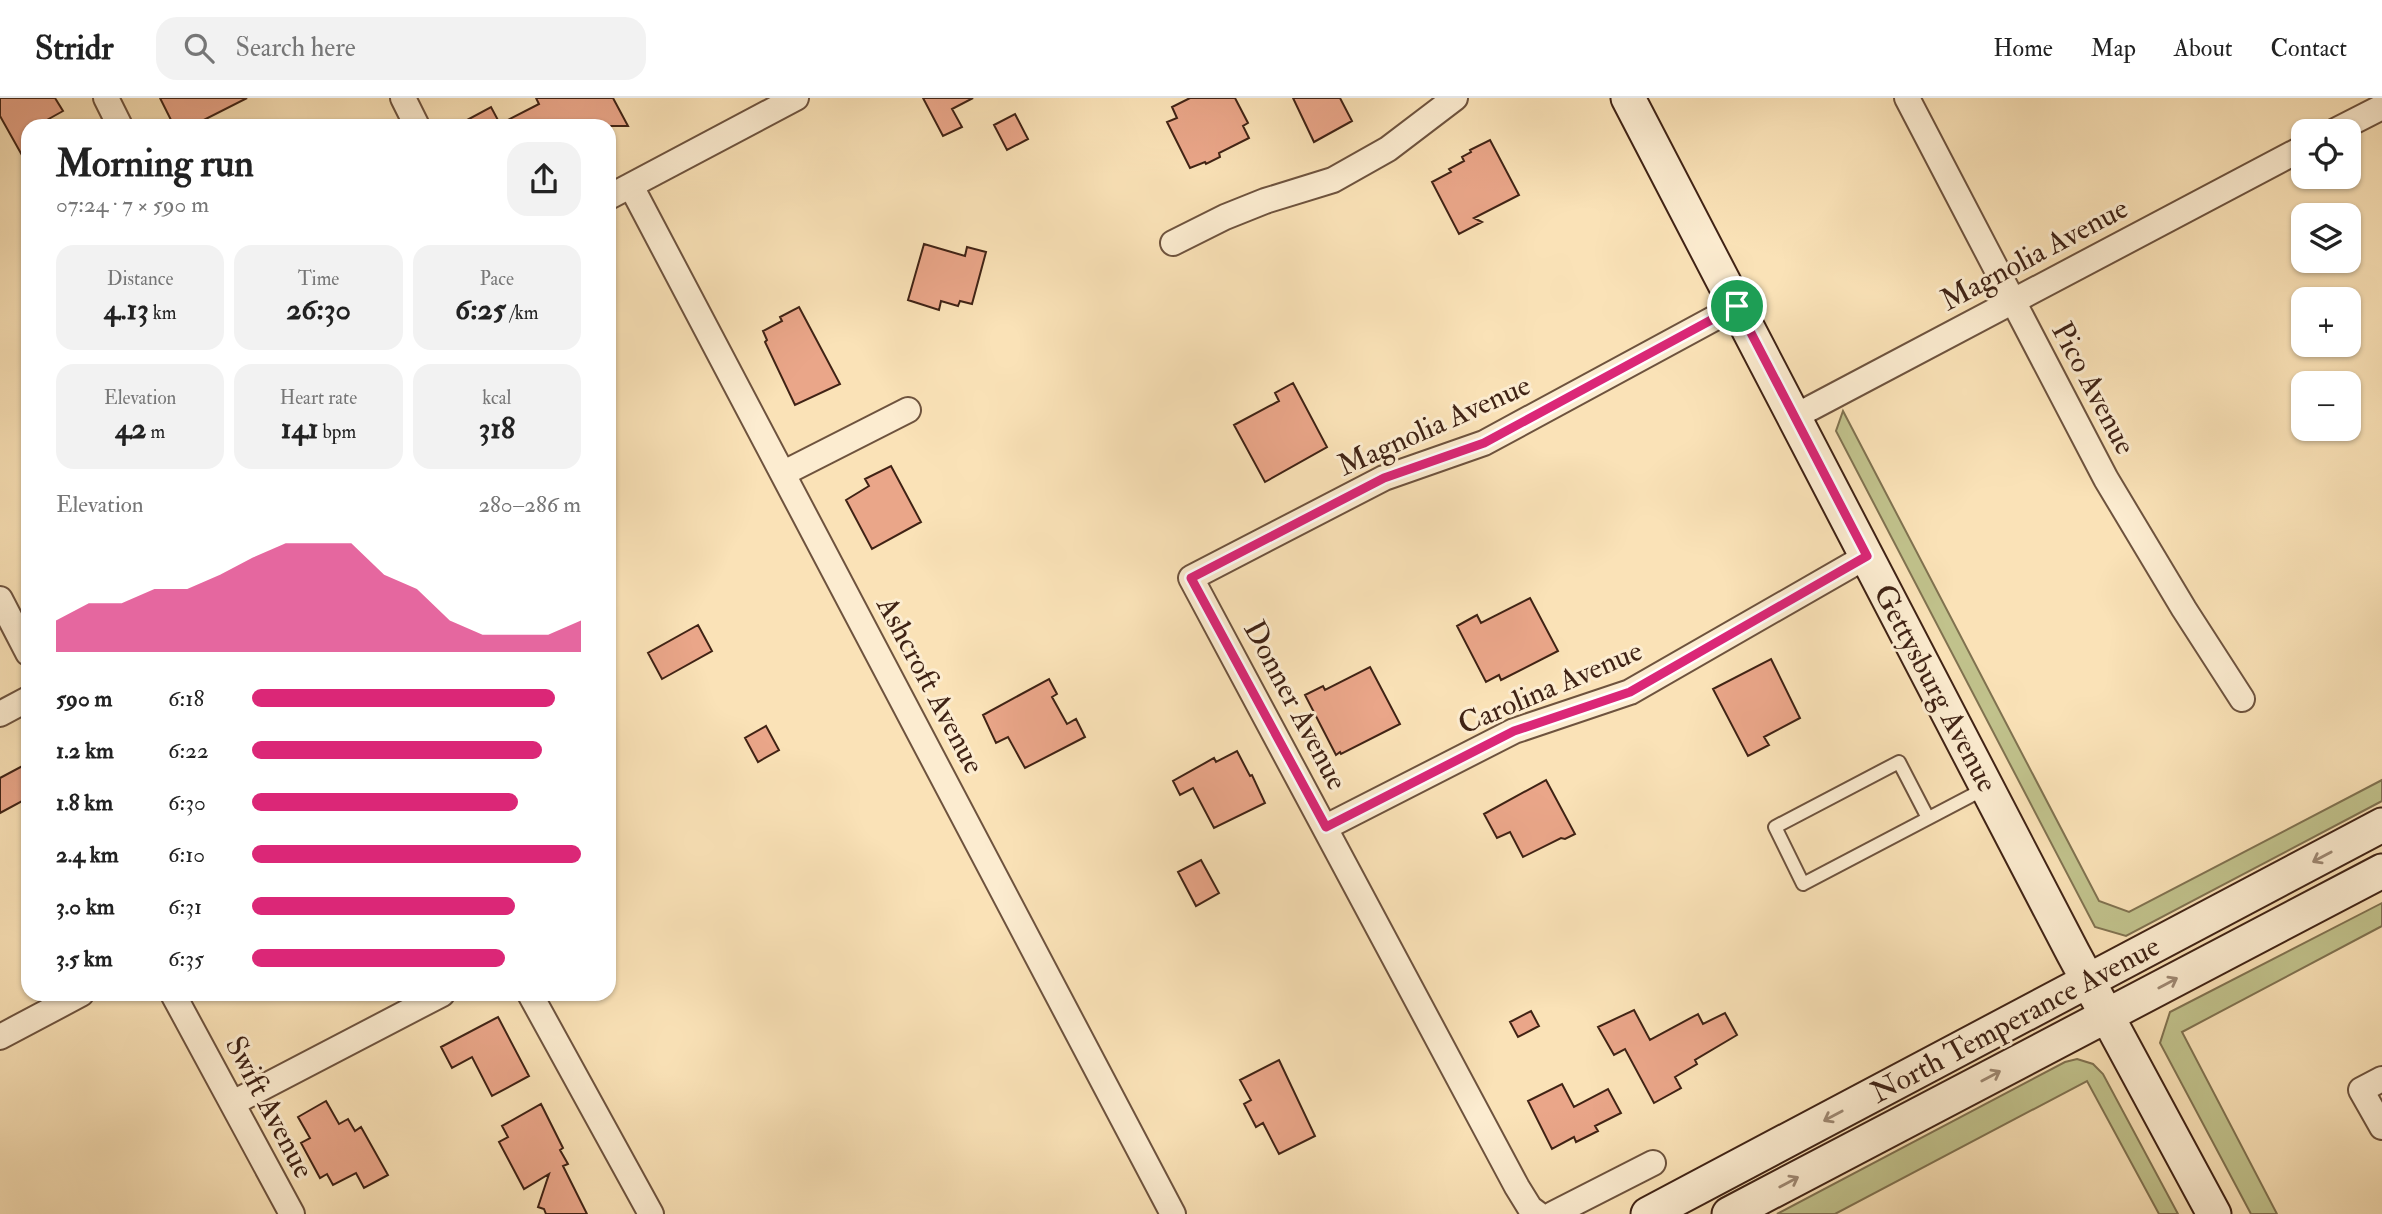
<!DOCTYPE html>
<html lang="en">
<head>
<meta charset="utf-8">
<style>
  :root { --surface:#fff; --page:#f2f2f2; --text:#222; --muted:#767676; --line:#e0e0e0; --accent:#db2777 }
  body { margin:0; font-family:"IM FELL Double Pica",serif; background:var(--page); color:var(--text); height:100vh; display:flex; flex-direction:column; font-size:26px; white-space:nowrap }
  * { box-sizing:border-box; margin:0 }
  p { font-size:23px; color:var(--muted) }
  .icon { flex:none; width:38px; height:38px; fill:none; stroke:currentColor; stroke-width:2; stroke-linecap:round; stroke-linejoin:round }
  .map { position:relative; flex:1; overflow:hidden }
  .sheet { position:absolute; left:21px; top:21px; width:595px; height:882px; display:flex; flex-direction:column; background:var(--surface); border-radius:21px; box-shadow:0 2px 5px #0004 }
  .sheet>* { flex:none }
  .fabs { position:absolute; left:2291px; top:21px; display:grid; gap:14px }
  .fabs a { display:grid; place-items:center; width:70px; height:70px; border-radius:14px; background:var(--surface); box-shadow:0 2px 5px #0004; font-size:35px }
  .pin { position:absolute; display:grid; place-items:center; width:60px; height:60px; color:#fff; margin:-30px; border:4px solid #fff; border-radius:50%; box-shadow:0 2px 7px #0007 }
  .round { display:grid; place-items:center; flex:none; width:74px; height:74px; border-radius:21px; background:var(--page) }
  .overview { display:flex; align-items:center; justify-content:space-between; height:119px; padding:0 35px }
  h1 { font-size:38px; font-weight:700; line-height:52px }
  .figures { display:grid; grid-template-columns:repeat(3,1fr); gap:10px; height:119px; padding:7px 35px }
  .figures div { display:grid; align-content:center; border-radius:18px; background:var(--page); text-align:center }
  .figures b { font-size:30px; font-weight:700 }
  .figures small { font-size:19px; font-weight:400 }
  .figures p { font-size:19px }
  .chart { height:196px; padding:14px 35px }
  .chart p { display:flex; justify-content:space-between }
  .chart svg { width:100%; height:126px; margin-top:7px; fill:var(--accent); opacity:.7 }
  ul { padding:0 35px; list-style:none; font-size:23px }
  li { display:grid; grid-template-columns:112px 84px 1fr; align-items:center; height:52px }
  li i { height:18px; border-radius:9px; background:var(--accent) }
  header { display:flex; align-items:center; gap:42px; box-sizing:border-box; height:98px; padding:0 35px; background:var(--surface); border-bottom:2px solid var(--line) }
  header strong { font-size:33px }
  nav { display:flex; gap:38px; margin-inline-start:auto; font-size:24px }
  .search { width:490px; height:63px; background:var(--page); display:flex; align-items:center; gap:18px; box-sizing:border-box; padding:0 24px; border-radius:21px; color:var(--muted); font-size:26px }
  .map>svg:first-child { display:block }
  .green { fill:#c1c28c; stroke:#807250; stroke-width:2 }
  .building { fill:#eaa689; stroke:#402315; stroke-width:2 }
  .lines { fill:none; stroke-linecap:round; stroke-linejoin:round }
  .lane-casing { stroke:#6e533e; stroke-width:16 }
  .street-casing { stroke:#6e533e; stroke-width:28 }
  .secondary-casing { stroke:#402315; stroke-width:37 }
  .lane { stroke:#fcecd0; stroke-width:12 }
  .street { stroke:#fcecd0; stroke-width:24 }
  .secondary { stroke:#fcecd0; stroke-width:33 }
  .oneway { stroke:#9e8872 }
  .route-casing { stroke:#fff; stroke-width:14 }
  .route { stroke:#db2777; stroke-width:9 }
  .labels { text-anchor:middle; stroke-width:6; stroke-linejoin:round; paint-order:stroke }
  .street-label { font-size:30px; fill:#402315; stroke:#fcecd0 }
</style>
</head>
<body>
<header>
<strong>Stridr</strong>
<div class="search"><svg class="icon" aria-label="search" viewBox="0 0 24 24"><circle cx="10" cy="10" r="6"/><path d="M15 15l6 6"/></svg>Search here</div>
<nav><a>Home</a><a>Map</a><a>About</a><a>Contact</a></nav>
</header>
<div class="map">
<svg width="2382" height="1116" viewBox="0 0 2382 1116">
  <rect width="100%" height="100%" fill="#fae2b7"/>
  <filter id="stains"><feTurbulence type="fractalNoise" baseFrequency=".00286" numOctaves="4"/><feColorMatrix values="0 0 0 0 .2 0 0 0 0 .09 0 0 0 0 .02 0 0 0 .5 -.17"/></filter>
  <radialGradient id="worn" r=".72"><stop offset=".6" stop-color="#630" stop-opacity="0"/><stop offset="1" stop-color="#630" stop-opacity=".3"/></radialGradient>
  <path class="green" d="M1843 313 2099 803 2129 814 2382 682V703L2126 838 2095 829 1836 333Z
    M2382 805V828L2182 934 2277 1116H2251L2160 945 2170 914Z
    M2077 961 2093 966 2103 976 2178 1116H2159L2087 983 1835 1116H1777L2065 964Z"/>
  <path class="building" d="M0 0H55L63 13 36 28H28V68L0 18Z
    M160 0H247L192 28H174Z
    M536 0H613L628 28H456L491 9 500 26 539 6Z
    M923 0H973L952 11 962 29 943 38Z
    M1190 0H1235L1248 25 1243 28 1249 40 1219 55 1220 59 1206 66 1205 64 1190 70 1167 24 1177 20 1172 9Z
    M1293 0H1340L1352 23 1314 44Z
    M1015 16 1028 41 1007 52 994 27Z
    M1490 42 1519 97 1474 120 1482 124 1459 136 1432 84 1451 74 1449 71 1464 63 1462 59 1471 54 1470 52Z
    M924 146 965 158 967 149 986 154 972 206 960 203 958 208 941 203 939 212 908 202Z
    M799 209 840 286 795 307 765 244 767 242 763 233 782 223 780 219Z
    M1293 285 1327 349 1265 384 1234 327 1279 303 1275 295Z
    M891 368 921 424 872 451 846 402 869 388 865 381Z
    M1530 500 1558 553 1501 582 1499 577 1486 584 1457 528 1477 517 1481 525Z
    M698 527 712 553 662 581 648 555Z
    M1771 561 1800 620 1764 639 1769 647 1748 658 1713 591Z
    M1370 569 1400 626 1341 656 1340 654 1336 657 1305 597 1323 588 1325 592Z
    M1049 581 1057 596 1052 599 1067 626 1076 621 1085 639 1025 670 1008 639 996 645 983 617Z
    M766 628 779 652 758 664 745 640Z
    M1237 653 1250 678 1252 677 1265 705 1214 730 1193 690 1180 697 1173 683 1214 660 1216 664Z
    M28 665V700L0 715V680Z
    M1546 682 1575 736 1565 741 1561 740 1523 759 1510 734 1497 740 1484 716Z
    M1201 762 1219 795 1196 808 1178 774Z
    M1634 912 1650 942 1698 916 1703 926 1725 915 1737 937 1695 962 1697 966 1675 979 1681 990 1654 1005 1625 951 1614 957 1598 929Z
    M1531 913 1539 928 1518 939 1510 924Z
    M498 919 529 978 492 998 472 959 452 970 441 949Z
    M1279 962 1315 1038 1279 1056 1263 1025 1256 1029 1244 1006 1251 1002 1240 982Z
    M1562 986 1574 1009 1608 991 1621 1015 1595 1028 1598 1033 1576 1044 1574 1039 1552 1051 1528 1003Z
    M326 1003 339 1026 348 1021 355 1033 361 1029 388 1077 364 1090 356 1075 333 1087 327 1076 320 1080 301 1045 310 1040 298 1019Z
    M541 1006 563 1050 560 1052 568 1066 563 1068 587 1116H546L544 1111 538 1109 549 1076 524 1091 499 1044 508 1039 502 1028Z"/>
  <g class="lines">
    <defs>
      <path id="lane" d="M1928 720 1899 664 1775 729 1803 786 1984 691"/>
      <path id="street" d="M106 0 120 28
        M403 0 417 28
        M1907 0 2106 381 2184 511 2242 601
        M2335 33 2382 9
        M631 88 1173 1116
        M609 99 796 0
        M1173 145 1225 119 1265 103 1333 82 1388 51 1455 0
        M1794 319 2303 50
        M784 375 908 312
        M0 501 28 555
        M0 616 28 601
        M1326 729 1514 633 1630 594 1867 458
        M173 896 292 1116
        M530 896 651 1116
        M0 939 81 896
        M2382 981 2361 992 2382 1029
        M233 1005 442 896
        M1538 1116 1530 1110 1517 1089C1408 886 1301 682 1191 480L1384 380 1484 345 1737 208
        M1553 1116 1653 1065"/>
      <path id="secondary" d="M1628 0 2073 855 2214 1116
        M1648 1116 2382 727
        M1729 1116 2382 773"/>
    </defs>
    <use href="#lane" class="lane-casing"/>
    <use href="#street" class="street-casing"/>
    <use href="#secondary" class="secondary-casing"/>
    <use href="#lane" class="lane"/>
    <use href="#street" class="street"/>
    <use href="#secondary" class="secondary"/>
  </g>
  <defs><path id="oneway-shaft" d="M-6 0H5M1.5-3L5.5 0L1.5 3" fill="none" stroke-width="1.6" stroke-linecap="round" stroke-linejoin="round" transform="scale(1.75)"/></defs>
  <g class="oneway">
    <use href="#oneway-shaft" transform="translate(2322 759) rotate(152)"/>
    <use href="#oneway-shaft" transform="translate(2168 885) rotate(-28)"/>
    <use href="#oneway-shaft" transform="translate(1991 978) rotate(-28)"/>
    <use href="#oneway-shaft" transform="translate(1833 1018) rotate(152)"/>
    <use href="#oneway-shaft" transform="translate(1789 1084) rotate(-28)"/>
  </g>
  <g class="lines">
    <defs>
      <path id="route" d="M1737 208 1867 458 1630 594 1514 633 1326 729 1191 480 1384 380 1484 345Z"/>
    </defs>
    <use href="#route" class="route-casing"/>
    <use href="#route" class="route"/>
  </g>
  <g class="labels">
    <g class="street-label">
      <text transform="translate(2034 156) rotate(-28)" y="10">Magnolia Avenue</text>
      <text transform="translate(2094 290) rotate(62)" y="10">Pico Avenue</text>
      <text transform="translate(1434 327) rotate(-24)" y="10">Magnolia Avenue</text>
      <text transform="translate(931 587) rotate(62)" y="10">Ashcroft Avenue</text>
      <text transform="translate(1550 589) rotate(-23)" y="10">Carolina Avenue</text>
      <text transform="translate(1936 590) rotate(62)" y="10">Gettysburg Avenue</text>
      <text transform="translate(1296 607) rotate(62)" y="10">Donner Avenue</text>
      <text transform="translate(2015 921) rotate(-28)" y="10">North Temperance Avenue</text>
      <text transform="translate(270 1009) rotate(62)" y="10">Swift Avenue</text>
    </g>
  </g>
  <rect width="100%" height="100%" filter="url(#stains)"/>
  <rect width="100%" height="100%" fill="url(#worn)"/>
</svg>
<div class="fabs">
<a><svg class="icon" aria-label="locate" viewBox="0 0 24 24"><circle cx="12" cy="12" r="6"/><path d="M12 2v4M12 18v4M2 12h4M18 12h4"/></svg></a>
<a><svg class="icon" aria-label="layers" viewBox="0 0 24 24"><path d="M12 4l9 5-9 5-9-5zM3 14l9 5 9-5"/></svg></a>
<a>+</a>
<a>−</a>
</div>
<div class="pin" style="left:1737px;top:208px;background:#1e9e55"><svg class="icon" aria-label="arrive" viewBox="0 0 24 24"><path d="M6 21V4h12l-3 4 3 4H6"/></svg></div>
<section class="sheet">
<div class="overview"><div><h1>Morning run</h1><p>07:24 · 7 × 590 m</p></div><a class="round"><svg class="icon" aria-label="share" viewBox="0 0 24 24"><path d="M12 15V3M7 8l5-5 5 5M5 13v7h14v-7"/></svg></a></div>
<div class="figures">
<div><p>Distance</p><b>4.13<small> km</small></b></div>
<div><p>Time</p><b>26:30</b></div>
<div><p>Pace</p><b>6:25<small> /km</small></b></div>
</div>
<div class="figures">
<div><p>Elevation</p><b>42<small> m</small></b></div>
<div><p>Heart rate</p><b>141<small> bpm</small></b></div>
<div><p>kcal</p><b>318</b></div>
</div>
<div class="chart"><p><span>Elevation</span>280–286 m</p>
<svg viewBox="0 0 160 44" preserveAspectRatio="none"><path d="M0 44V33L10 27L20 27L30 22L40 22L50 17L60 11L70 6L80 6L90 6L100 17L110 22L120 33L130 38L140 38L150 38L160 33V44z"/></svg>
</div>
<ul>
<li><b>590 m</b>6:18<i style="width:92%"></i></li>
<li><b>1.2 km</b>6:22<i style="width:88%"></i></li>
<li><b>1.8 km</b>6:30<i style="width:81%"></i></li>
<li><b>2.4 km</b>6:10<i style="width:100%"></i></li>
<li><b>3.0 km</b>6:31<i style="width:80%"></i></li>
<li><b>3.5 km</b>6:35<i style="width:77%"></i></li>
</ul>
</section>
</div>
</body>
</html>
